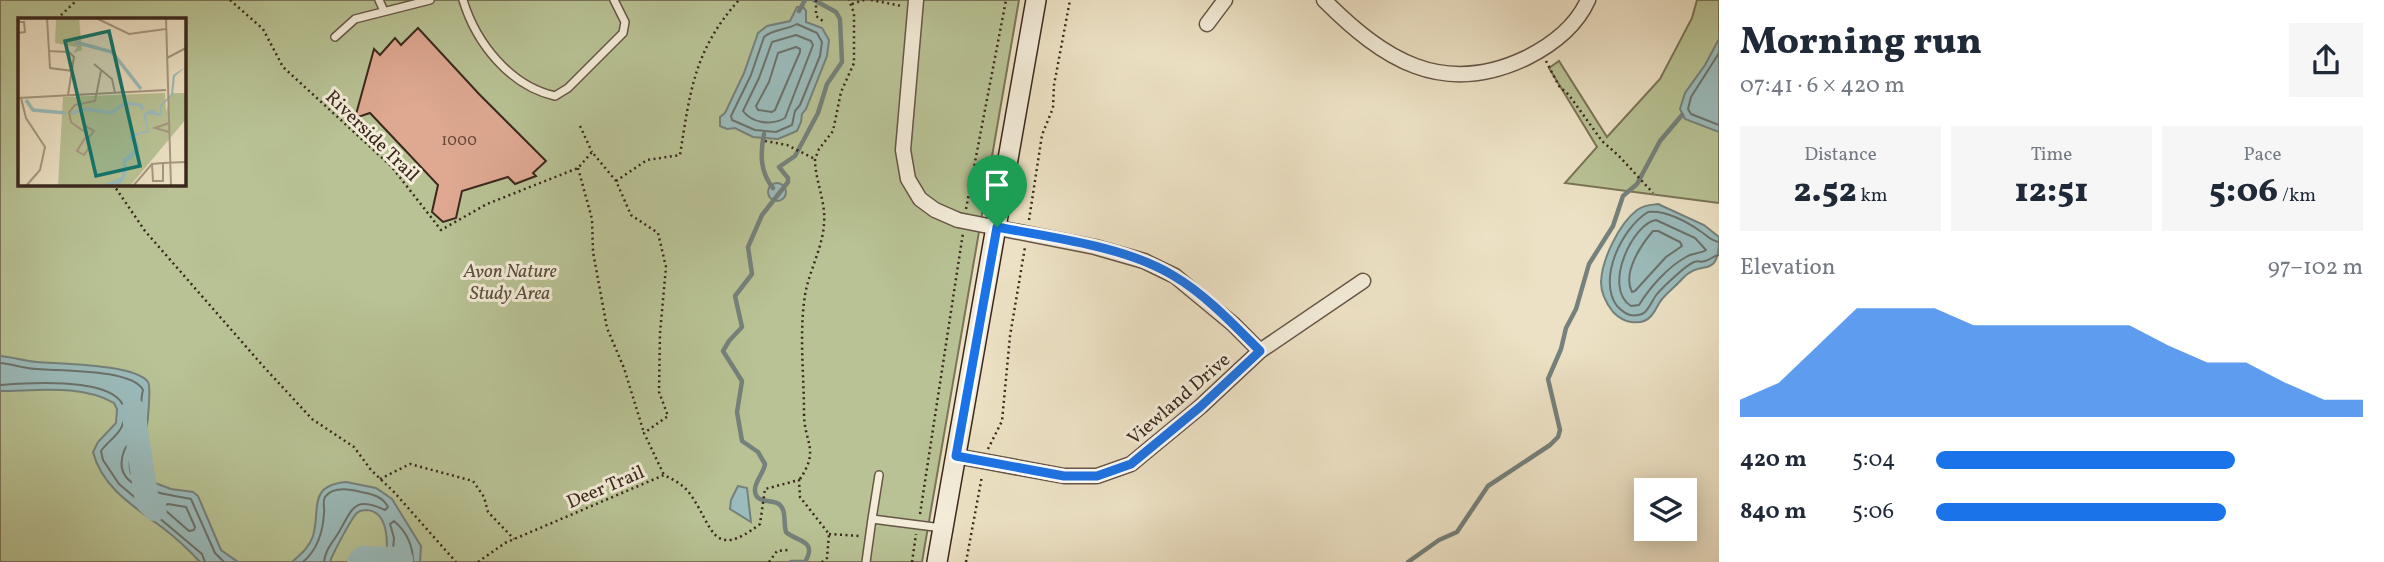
<!DOCTYPE html>
<html lang="en">
<head>
<meta charset="utf-8">
<style>
  :root { --surface:#fff; --page:#f6f6f7; --text:#1f2937; --muted:#747a83; --accent:#1a73e8 }
  body { margin:0; font-family:Vollkorn,serif; background:var(--page); color:var(--text); height:100vh; display:flex; flex-direction:column; font-size:26px; white-space:nowrap }
  * { box-sizing:border-box; margin:0 }
  p { font-size:23px; color:var(--muted) }
  .icon { flex:none; width:38px; height:38px; fill:none; stroke:currentColor; stroke-width:2; stroke-linecap:round; stroke-linejoin:round }
  .map { position:relative; flex:1; overflow:hidden }
  .panel { display:flex; flex-direction:column; background:var(--surface); width:665px }
  .panel>* { flex:none }
  .controls { position:absolute; left:1634px; top:478px; display:grid; gap:14px }
  .controls a { display:grid; place-items:center; width:63px; height:63px; border-radius:0px; background:var(--surface); box-shadow:0 4px 18px #0003; font-size:35px }
  .pin { position:absolute; display:grid; place-items:center; width:60px; height:60px; color:#fff; margin:-72px -30px; border-radius:50% 50% 50% 0; rotate:-45deg; box-shadow:0 0 7px #0007 }
  .pin .icon { rotate:45deg }
  .round { display:grid; place-items:center; flex:none; width:74px; height:74px; border-radius:0px; background:var(--page) }
  .summary { display:flex; align-items:center; justify-content:space-between; height:119px; padding:0 21px }
  h1 { font-size:38px; font-weight:800; line-height:52px }
  .stats { display:grid; grid-template-columns:repeat(3,1fr); gap:10px; height:119px; padding:7px 21px }
  .stats div { display:grid; align-content:center; border-radius:0px; background:var(--page); text-align:center }
  .stats b { font-size:35px; font-weight:800 }
  .stats small { font-size:19px; font-weight:400 }
  .stats p { font-size:19px }
  .chart { height:196px; padding:14px 21px }
  .chart p { display:flex; justify-content:space-between }
  .chart svg { width:100%; height:126px; margin-top:7px; fill:var(--accent); opacity:.7 }
  ul { padding:0 21px; list-style:none; font-size:23px }
  li { display:grid; grid-template-columns:112px 84px 1fr; align-items:center; height:52px }
  li i { height:18px; border-radius:9px; background:var(--accent) }
  main { display:flex; flex:1; min-height:0 }
  .map>svg:first-child { display:block }
  .green { fill:#b8c294; stroke:#7a7558; stroke-width:2; fill-rule:evenodd }
  .water { fill:#9bbcbc; stroke:#75817c; stroke-width:2 }
  .lines { fill:none; stroke-linecap:round; stroke-linejoin:round }
  .shore { stroke:#6b726c; stroke-width:2 }
  .stream { stroke:#75817c; stroke-width:4.5 }
  .river { stroke:#9bbcbc; stroke-width:24 }
  .building { fill:#dea891; stroke:#3b281d; stroke-width:2 }
  .lane-casing { stroke:#675647; stroke-width:10 }
  .street-casing { stroke:#675647; stroke-width:17 }
  .secondary-casing { stroke:#3b281d; stroke-width:22 }
  .path { stroke:#3b281d; stroke-width:2.5; stroke-dasharray:2 3.5; stroke-linecap:butt }
  .lane { stroke:#f3ecd9; stroke-width:7 }
  .street { stroke:#f3ecd9; stroke-width:14 }
  .secondary { stroke:#f3ecd9; stroke-width:19 }
  .route-casing { stroke:#fff; stroke-width:14 }
  .route { stroke:#1a73e8; stroke-width:9 }
  .labels { text-anchor:middle; stroke-width:6; stroke-linejoin:round; paint-order:stroke }
  .number-label { font-size:16px; fill:#64483a }
  .street-label { font-size:19px; fill:#3b281d; stroke:#f3ecd9 }
  .park-label { font-size:19px; font-style:italic; fill:#5a4e3b; stroke:#f3ecd9 }
  .inset-river { fill:none; stroke:#9bbcbc; stroke-width:3.5 }
  .inset-road { fill:none; stroke:#a59781; stroke-width:2 }
  .view { fill:#0f766e; fill-opacity:0.15; stroke:#0f766e; stroke-width:3.5 }
  .inset-edge { fill:none; stroke:#3b281d; stroke-width:3.5 }
</style>
</head>
<body>
<main>
<div class="map">
<svg width="1719" height="562" viewBox="0 0 1719 562">
  <rect width="100%" height="100%" fill="#ece1c4"/>
  <filter id="stains"><feTurbulence type="fractalNoise" baseFrequency=".00286" numOctaves="4"/><feColorMatrix values="0 0 0 0 .2 0 0 0 0 .09 0 0 0 0 .02 0 0 0 .5 -.17"/></filter>
  <radialGradient id="worn" r=".72"><stop offset=".6" stop-color="#630" stop-opacity="0"/><stop offset="1" stop-color="#630" stop-opacity=".3"/></radialGradient>
  <path class="green" d="M0 0H1019L922 562H0ZM19 19H184V184H19Z
    M1697 0H1719V203L1565 183 1597 147 1549 68 1559 61 1607 137 1660 79 1692 18Z"/>
  <path class="water" d="M797 7 804 8 806 11V22L822 28 829 40 827 56 806 109 802 114 801 122 797 131 778 139 753 137 735 128 727 129 720 126V117L725 113 744 73 758 33 767 26 790 21Z
    M1719 39V132L1685 119 1680 109 1685 93 1705 65Z
    M768 192a9 9 0 1 1 18 0a9 9 0 1 1-18 0Z
    M1658 204 1704 225 1719 237C1719 282 1702 257 1682 279 1676 286 1669 291 1663 298 1658 303 1656 311 1651 316 1646 322 1638 323 1631 322 1624 321 1618 317 1613 312 1606 303 1601 293 1601 282 1602 259 1619 224 1637 210 1644 205 1650 205 1658 204Z
    M0 356C13 357 24 361 37 362 59 364 135 364 148 382 151 386 148 418 147 425 143 444 124 449 131 474L171 489 193 492 198 496 221 550 238 562H200C189 550 176 538 163 528 136 508 102 488 93 452L98 442 116 423 117 409 114 403C81 384 36 391 0 391Z
    M346 482 376 488 392 499 421 546 420 562H385C388 547 390 512 367 510 364 510 359 511 357 513 352 517 332 555 330 562H292C301 554 309 548 313 536 321 509 307 486 346 482Z
    M738 486 747 488 751 522 730 509 731 500Z"/>
  <g class="lines">
    <path class="shore" d="M797 24 817 33 822 42 820 56 800 105 795 111 792 125 776 132 755 130 732 120 731 116 751 75 764 37C772 29 787 30 797 24Z
      M796 35 811 41 813 45 785 118C771 126 752 123 743 111L759 78 772 42Z
      M796 47 800 49V52L775 110 772 112 758 110 756 106 769 82 778 53Z
      M1719 53 1691 97 1688 109 1691 114 1719 125
      M1656 220 1695 238 1706 250C1700 254 1692 253 1686 257 1668 267 1650 287 1639 305L1631 306C1602 288 1633 223 1656 220Z
      M1658 231 1680 242 1682 246 1666 257 1635 291 1632 292C1622 273 1641 245 1653 231Z
      M1719 242C1710 241 1707 235 1700 231 1686 221 1665 210 1648 212 1622 228 1597 279 1617 306 1621 310 1625 314 1630 315 1635 316 1642 315 1645 312 1650 307 1653 299 1657 294 1663 287 1686 265 1694 262 1701 260 1698 263 1705 261 1710 260 1713 256 1719 255
      M0 363C13 364 25 369 38 369 60 371 133 369 143 390 140 401 142 411 140 422 138 433 128 441 124 451 109 491 164 493 191 499L215 553 224 562
      M0 385C26 383 145 373 122 426 119 435 107 442 101 451L103 460 119 484 202 554 205 562
      M168 504 186 507 195 527 194 530 189 531 165 510 164 506Z
      M303 562C317 550 323 532 324 513 325 508 322 502 325 497 333 486 350 489 361 492 373 494 383 497 388 507L385 510C355 496 353 507 339 532 333 542 325 550 324 562
      M392 562 394 538 390 524 394 521C407 532 413 545 413 562"/>
    <path class="stream" d="M799 11 805 0
      M764 134C760 154 760 172 773 188
      M791 562H805C818 540 797 542 786 532 783 522 787 511 779 504 771 499 756 504 755 491 754 482 764 473 765 464L758 452 742 441 737 412 742 381 723 351 729 341 742 327 735 296 752 274 748 247 762 215 788 182V178L779 167 795 156 818 113 827 84 842 62 840 19 836 12 814 0
      M1408 562 1439 540 1457 532 1488 486 1550 445 1558 437 1560 430 1548 379 1561 349 1566 328 1576 309 1589 264 1613 226 1623 196 1637 184 1660 141 1682 115"/>
    <path class="river" d="M133 410 147 501 155 509
      M359 562 363 558 401 559V562"/>
  </g>
  <path class="building" d="M418 28 479 94 546 161 533 173 536 176 515 184 508 177 462 191 456 218 443 222 432 212 438 185 370 113 355 118 374 49 380 55 395 38 401 45Z"/>
  <g class="lines">
    <defs>
      <path id="lane" d="M379 0 384 11
        M463 0C476 43 510 86 555 96L568 88 623 33 625 22 614 0
        M335 37 355 19 430 0
        M872 519 879 475
        M866 562 872 519 942 528"/>
      <path id="street" d="M916 0 903 150 908 179 920 199 935 210 958 220 1095 247 1144 261 1175 276 1233 324 1260 351
        M1324 0C1383 59 1442 98 1526 58 1552 45 1576 27 1588 0
        M1207 24 1225 0
        M956 456 1064 476H1097L1131 464 1200 407 1260 351 1363 281"/>
      <path id="secondary" d="M937 562 1036 0"/>
    </defs>
    <use href="#lane" class="lane-casing"/>
    <use href="#street" class="street-casing"/>
    <use href="#secondary" class="secondary-casing"/>
    <path class="path" d="M230 0 263 29 283 67 391 166 441 230 487 204 578 168 592 152 616 181 631 215 658 233 666 267 660 333 659 392 668 416 644 433 664 475
      M816 0V16L823 21
      M871 0 902 6
      M852 4 864 0
      M57 19 77 0
      M1546 61 1559 86 1569 95 1602 141 1619 156 1653 193
      M580 126 592 152
      M765 141 787 145 815 159
      M578 168 592 219 593 252 607 328 624 368 644 433
      M616 181 647 160 680 155C690 92 694 50 739 0
      M113 184 145 231 263 366 312 419 354 447 371 470 394 492 456 562
      M966 209 1006 0
      M1029 220 1042 135 1053 108 1054 85 1070 0
      M988 449 1002 421 1010 336 1025 247
      M380 479 410 464 473 481 484 497 488 512 514 539
      M800 479C820 449 804 443 804 413 804 374 799 334 805 295 809 271 823 247 824 223 826 201 815 181 815 159L819 149 833 131 841 92 854 63V13L849 0
      M920 514 963 233
      M829 534 859 536
      M478 562 505 543 664 475C674 480 684 485 690 494 713 525 711 562 760 524L765 489 799 480 800 497 829 534 827 558 822 562
      M769 562 777 551 788 550
      M912 562 916 534
      M966 562 982 476"/>
    <use href="#lane" class="lane"/>
    <use href="#street" class="street"/>
    <use href="#secondary" class="secondary"/>
  </g>
  <g class="lines">
    <defs>
      <path id="route" d="M997 227C1053 238 1125 246 1174 276 1206 295 1234 325 1260 351L1200 407 1131 464 1097 476H1064L956 456Z"/>
    </defs>
    <use href="#route" class="route-casing"/>
    <use href="#route" class="route"/>
  </g>
  <g class="labels">
    <g class="number-label">
      <text x="459" y="145">1000</text>
    </g>
    <g class="street-label">
      <text transform="translate(373 135) rotate(44)" y="7">Riverside Trail</text>
      <text transform="translate(1178 398) rotate(-41)" y="7">Viewland Drive</text>
      <text transform="translate(605 486) rotate(-23)" y="7">Deer Trail</text>
    </g>
    <g class="park-label">
      <text x="510" y="277">Avon Nature<tspan x="510" dy="22">Study Area</tspan></text>
    </g>
  </g>
  <g transform="translate(18 18)">
    <rect width="168" height="168" fill="#ece1c4"/>
    <path d="M61 0 64 32 55 35 59 29 37 25 38 2 30 1ZM147 75 148 94 153 75H168V101L112 168H40L45 79Z" fill="#b8c294"/>
    <path d="M168 49 157 58 155 77 143 89V98L128 96 131 114 112 119 119 123 121 129 113 142H108L109 154 105 163 100 168H81L104 159 105 140 113 139 119 128 110 119 129 112 125 96 134 91 142 96V88L153 76 155 57Z" fill="#9bbcbc"/>
    <path class="inset-river" d="M57 24 94 34 123 71M8 82 15 92 48 95M53 95 68 91 93 95 107 85 123 87 125 92M107 143 119 130 115 117 119 116"/>
    <path class="inset-road" d="M29 0 32 50 55 53M78 0 111 16 148 11M148 0 153 168M0 4H6L7 14 0 15M30 33 51 34 56 39 50 77M149 40 168 30M76 46 94 61 97 75M0 80 148 72M3 80 8 100 27 129 22 152 8 168M151 105 137 110 151 114M65 113 53 104 51 94 57 87 77 83 83 53M65 113 69 109 76 113 69 122M67 120 59 133 66 137 72 128M145 145 134 146 135 163H145V145L168 144M115 168 134 146"/>
    <path class="view" d="M91 13 122 148 78 158 47 23Z"/>
    <rect width="168" height="168" class="inset-edge"/>
  </g>
  <rect width="100%" height="100%" filter="url(#stains)"/>
  <rect width="100%" height="100%" fill="url(#worn)"/>
</svg>
<div class="controls">
<a><svg class="icon" aria-label="layers" viewBox="0 0 24 24"><path d="M12 4l9 5-9 5-9-5zM3 14l9 5 9-5"/></svg></a>
</div>
<div class="pin" style="left:997px;top:227px;background:#1e9e55"><svg class="icon" aria-label="arrive" viewBox="0 0 24 24"><path d="M6 21V4h12l-3 4 3 4H6"/></svg></div>
</div>
<section class="panel">
<div class="summary"><div><h1>Morning run</h1><p>07:41 · 6 × 420 m</p></div><a class="round"><svg class="icon" aria-label="share" viewBox="0 0 24 24"><path d="M12 15V3M7 8l5-5 5 5M5 13v7h14v-7"/></svg></a></div>
<div class="stats">
<div><p>Distance</p><b>2.52<small> km</small></b></div>
<div><p>Time</p><b>12:51</b></div>
<div><p>Pace</p><b>5:06<small> /km</small></b></div>
</div>
<div class="chart"><p><span>Elevation</span>97–102 m</p>
<svg viewBox="0 0 160 44" preserveAspectRatio="none"><path d="M0 44V38L10 32L20 19L30 6L40 6L50 6L60 12L70 12L80 12L90 12L100 12L110 19L120 25L130 25L140 32L150 38L160 38V44z"/></svg>
</div>
<ul>
<li><b>420 m</b>5:04<i style="width:70%"></i></li>
<li><b>840 m</b>5:06<i style="width:68%"></i></li>
</ul>
</section>
</main>
</body>
</html>
